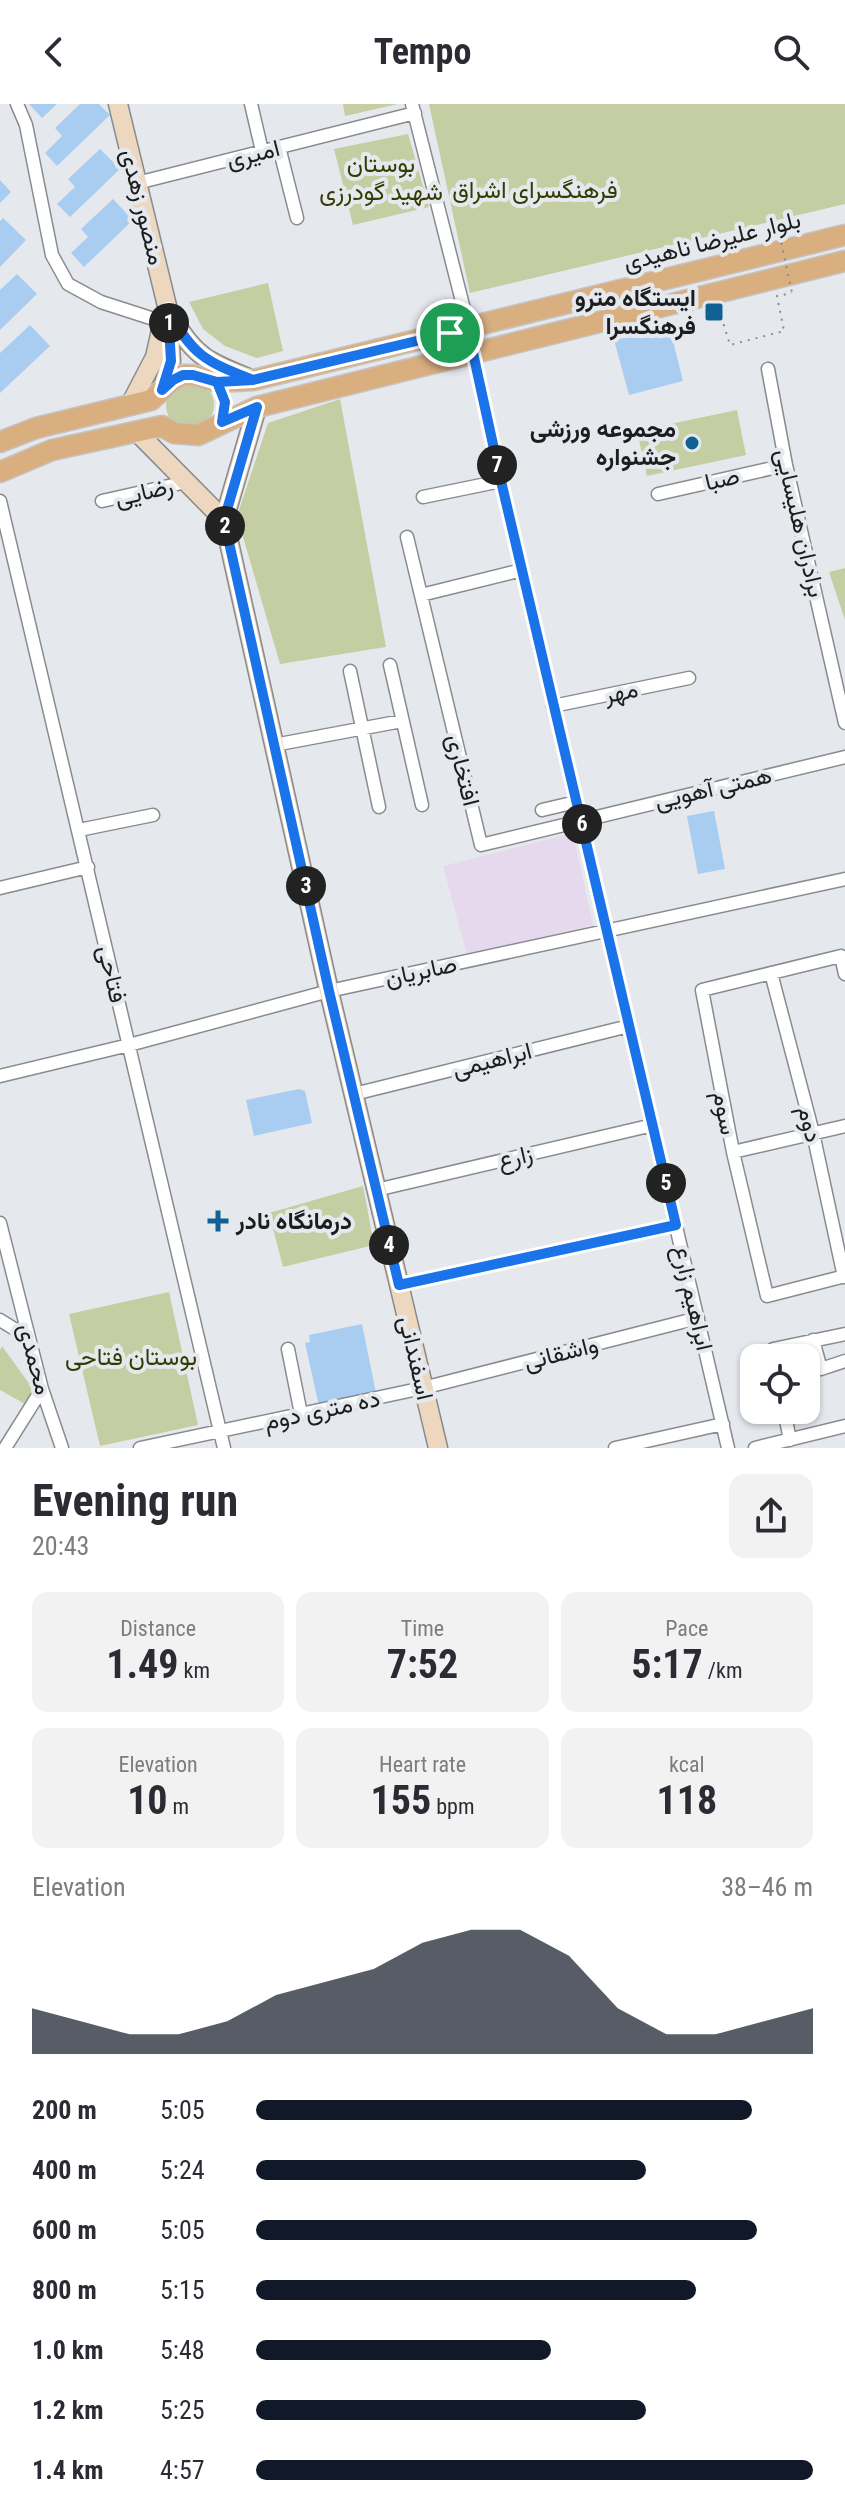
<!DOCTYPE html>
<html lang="en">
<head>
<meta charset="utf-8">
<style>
  :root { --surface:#fff; --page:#f2f2f3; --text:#2b2b33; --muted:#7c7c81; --accent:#111827 }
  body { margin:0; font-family:"Roboto Condensed",Vazirmatn,sans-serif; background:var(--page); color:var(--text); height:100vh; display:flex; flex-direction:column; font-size:30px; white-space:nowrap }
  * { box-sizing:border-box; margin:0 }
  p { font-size:26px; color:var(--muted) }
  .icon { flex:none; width:44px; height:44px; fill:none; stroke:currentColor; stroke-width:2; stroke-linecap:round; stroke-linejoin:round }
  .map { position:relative; height:1344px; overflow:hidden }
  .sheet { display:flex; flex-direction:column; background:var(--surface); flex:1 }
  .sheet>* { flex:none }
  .fabs { position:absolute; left:740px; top:1240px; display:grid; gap:16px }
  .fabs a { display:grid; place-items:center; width:80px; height:80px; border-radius:16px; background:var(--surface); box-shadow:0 2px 6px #0004; font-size:40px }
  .pin { position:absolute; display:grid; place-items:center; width:68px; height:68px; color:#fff; margin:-34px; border:4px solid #fff; border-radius:50%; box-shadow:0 2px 8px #0007 }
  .km { position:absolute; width:40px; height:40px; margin:-20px; border-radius:50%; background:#222; color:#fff; font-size:22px; line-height:40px; text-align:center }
  .round { display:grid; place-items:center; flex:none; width:84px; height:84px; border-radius:16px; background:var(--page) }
  .head { display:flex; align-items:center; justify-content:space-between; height:136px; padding:0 32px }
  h1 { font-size:44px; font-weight:700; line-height:60px }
  .stats { display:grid; grid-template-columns:repeat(3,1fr); gap:12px; height:136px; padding:8px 32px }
  .stats div { display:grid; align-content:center; border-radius:16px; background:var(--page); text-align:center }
  .stats b { font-size:40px; font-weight:700 }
  .stats small { font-size:22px; font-weight:400 }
  .stats p { font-size:22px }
  .chart { height:224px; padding:16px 32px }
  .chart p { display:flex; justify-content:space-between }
  .chart svg { width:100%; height:144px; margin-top:8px; fill:var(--accent); opacity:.7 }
  ul { padding:0 32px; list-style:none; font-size:26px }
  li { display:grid; grid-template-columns:128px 96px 1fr; align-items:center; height:60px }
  li i { height:20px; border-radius:10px; background:var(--accent) }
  header { display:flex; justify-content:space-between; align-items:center; height:104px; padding:0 32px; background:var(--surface); font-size:36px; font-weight:700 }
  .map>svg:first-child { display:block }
  .education { fill:#e7d9ed }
  .green { fill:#c5cda2 }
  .building { fill:#a9cdf1 }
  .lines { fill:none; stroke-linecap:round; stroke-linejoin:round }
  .minor-casing { stroke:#888b8f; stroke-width:15 }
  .secondary-casing { stroke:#888b8f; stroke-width:21 }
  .primary-casing { stroke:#c4c4c5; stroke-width:23 }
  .path { stroke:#888b8e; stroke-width:2; stroke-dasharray:2 6; stroke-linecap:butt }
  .minor { stroke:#fff; stroke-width:12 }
  .secondary { stroke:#edd7bf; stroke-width:18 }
  .primary { stroke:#daaf7f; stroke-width:20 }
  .path-bridge { stroke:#888b8e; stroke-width:2; stroke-dasharray:2 6; stroke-linecap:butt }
  .route-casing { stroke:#fff; stroke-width:16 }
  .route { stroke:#1a73e8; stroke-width:10 }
  .poi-dot { fill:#116093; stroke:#e5e9ed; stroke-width:3 }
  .labels { text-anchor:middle; stroke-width:8; stroke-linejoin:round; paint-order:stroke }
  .street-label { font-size:24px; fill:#1c1d1f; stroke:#e5e9ed }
  .park-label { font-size:24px; fill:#343a00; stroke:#e5e9ed }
  .poi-label { font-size:24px; font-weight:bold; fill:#1c1d1f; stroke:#e5e9ed; text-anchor:end }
</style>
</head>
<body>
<header><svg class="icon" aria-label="back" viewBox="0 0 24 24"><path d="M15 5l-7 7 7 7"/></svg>Tempo<svg class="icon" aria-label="search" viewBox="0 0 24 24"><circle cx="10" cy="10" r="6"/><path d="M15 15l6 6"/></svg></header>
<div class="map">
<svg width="845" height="1344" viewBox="0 0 845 1344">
  <rect width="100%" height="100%" fill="#e5e9ed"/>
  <path class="education" d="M573 729 593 821 467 851 443 762Z"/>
  <path class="green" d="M343 0H398L345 12Z
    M429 0H845V100L470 189Z
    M408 30 429 103 353 121 334 45Z
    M268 179 283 247 257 254 225 242 203 225 189 198Z
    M166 301a24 24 0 1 1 48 0a24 24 0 1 1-48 0Z
    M340 295 386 543 280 560 237 412 268 319Z
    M737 306 746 351 647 372 637 327Z
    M845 464V516L829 468Z
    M363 1082 374 1141 283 1163 269 1109Z
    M169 1188 198 1321 100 1342 69 1210Z
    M2 1242 33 1285 25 1300 0 1286V1246Z"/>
  <path class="building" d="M29 0H57L42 14Z
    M80 0H99L110 11 57 62 45 49 62 32 55 24Z
    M100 45 120 65 70 113 57 100 75 83 68 75Z
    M0 76 11 88 0 99Z
    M113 95 133 116 84 163 71 149 88 133 81 125Z
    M3 114 26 136 0 163V117Z
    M17 170 37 190 0 226V186Z
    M30 221 50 242 0 289V249Z
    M670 225 683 277 629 291 614 236Z
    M714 707 725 765 698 770 687 712Z
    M299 985 305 987 312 1019 254 1032 246 996Z
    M362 1220 376 1289 319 1302 305 1239 310 1238 309 1231Z"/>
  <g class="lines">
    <defs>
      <path id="minor" d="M17 0 26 21 52 151 68 180 101 198 163 218
        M251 0 262 47
        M412 0 469 225
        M279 43 297 114
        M137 79 415 9
        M473 249 501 377 728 1344
        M768 265 786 361 845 619
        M658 390 786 361
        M423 393 501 377
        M0 397 224 1344
        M102 397 186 378
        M407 433 481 741 845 653
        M421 491 522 466
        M390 561 422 701
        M350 567 379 703
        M553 602 689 574
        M274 641 402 617
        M542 706 576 698
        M79 726 153 711
        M0 784 88 763
        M771 869 813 1029 844 1173
        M845 870 841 852 702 886 733 1048 767 1192 845 1172
        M0 972 129 941 329 887 845 775
        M354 990 629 922
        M733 1048 845 1022
        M376 1086 653 1021
        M0 1119 42 1285 62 1344
        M399 1181 676 1121
        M0 1216 29 1234
        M813 1236 821 1265 845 1257
        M288 1245 301 1310
        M775 1254 773 1245 845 1230
        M784 1306 790 1336
        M5 1344 42 1285
        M140 1344 423 1284 698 1214
        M615 1344 723 1320
        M755 1344 845 1322"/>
      <path id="secondary" d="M118 0 168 206 171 257 162 286
        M173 215C195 254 211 259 251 275
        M130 301 155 253 164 213
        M257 303 224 416 329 887 438 1344
        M136 327 224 416"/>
      <path id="primary" d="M0 338 36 324 151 296 173 276 183 271H193L217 278 253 276 845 131
        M0 368 52 346 162 322 174 329 198 331 257 303 845 157"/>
    </defs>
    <use href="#minor" class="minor-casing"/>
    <use href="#secondary" class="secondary-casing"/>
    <use href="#primary" class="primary-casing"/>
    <path class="path" d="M778 123 794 120 795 126
      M719 205 730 241 784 227 777 192 792 189"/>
    <use href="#minor" class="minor"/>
    <use href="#secondary" class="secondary"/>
    <use href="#primary" class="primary"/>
    <path class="path-bridge" d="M778 123 792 189"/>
  </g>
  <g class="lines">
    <defs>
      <path id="route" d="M450 229 253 276 217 278 193 271H183L173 276 162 286 171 257 168 206C193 252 205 257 253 276L217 278 225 298 222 318 257 303 224 416 329 887 399 1181 676 1121 501 377 473 249C461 252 447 258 442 242L450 229"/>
    </defs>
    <use href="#route" class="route-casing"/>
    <use href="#route" class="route"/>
  </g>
  <g class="poi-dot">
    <rect x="704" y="198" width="20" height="20" rx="4"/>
    <circle cx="692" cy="339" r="8"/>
    <path d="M214 1105h8v8h8v8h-8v8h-8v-8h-8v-8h8z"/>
  </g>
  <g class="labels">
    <g class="street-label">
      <text transform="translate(253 50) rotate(-14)" y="8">امیری</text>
      <text transform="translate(143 103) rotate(76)" y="8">منصور زهدی</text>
      <text transform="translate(712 137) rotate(-14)" y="8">بلوار علیرضا ناهیدی</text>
      <text transform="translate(722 375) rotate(-13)" y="8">صبا</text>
      <text transform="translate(144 388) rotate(-13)" y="8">رضایی</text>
      <text transform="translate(800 419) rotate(77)" y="8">برادران هلیسایی</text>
      <text transform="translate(621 588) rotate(-12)" y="8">مهر</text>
      <text transform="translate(463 666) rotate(76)" y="8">افتخاری</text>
      <text transform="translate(713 684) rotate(-13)" y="8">همتی آهویی</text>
      <text transform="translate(421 867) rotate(-12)" y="8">صابریان</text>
      <text transform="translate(112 870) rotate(77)" y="8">فتاحی</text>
      <text transform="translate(492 956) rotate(-14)" y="8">ابراهیمی</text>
      <text transform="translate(725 1009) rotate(79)" y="8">سوم</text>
      <text transform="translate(810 1020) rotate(76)" y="8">دوم</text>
      <text transform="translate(515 1053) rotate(-13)" y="8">زارع</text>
      <text transform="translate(693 1194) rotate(77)" y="8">ابراهیم زارع</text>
      <text transform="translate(561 1249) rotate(-14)" y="8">واشقانی</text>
      <text transform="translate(416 1254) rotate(77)" y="8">اسفندانی</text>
      <text transform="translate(35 1255) rotate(75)" y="8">محمدی</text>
      <text transform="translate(322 1306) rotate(-12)" y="8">ده متری دوم</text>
    </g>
    <g class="park-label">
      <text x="381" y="68">بوستان<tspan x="381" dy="28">شهید گودرزی</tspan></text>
      <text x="535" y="94">فرهنگسرای اشراق</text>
      <text x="131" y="1261">بوستان فتاحی</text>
    </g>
    <g class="poi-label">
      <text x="696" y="202">ایستگاه مترو<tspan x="696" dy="28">فرهنگسرا</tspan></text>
      <text x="676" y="333">مجموعه ورزشی<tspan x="676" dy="28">جشنواره</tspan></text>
      <text x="236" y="1125" text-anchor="start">درمانگاه نادر</text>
    </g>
  </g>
</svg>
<div class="fabs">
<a><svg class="icon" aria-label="locate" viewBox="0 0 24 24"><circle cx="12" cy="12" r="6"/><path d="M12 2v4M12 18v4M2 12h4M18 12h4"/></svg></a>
</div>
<div class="pin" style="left:450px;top:229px;background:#1e9e55"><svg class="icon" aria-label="arrive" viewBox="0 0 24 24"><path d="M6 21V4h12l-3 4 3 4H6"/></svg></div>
<b class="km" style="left:169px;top:219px">1</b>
<b class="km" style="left:225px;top:422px">2</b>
<b class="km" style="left:306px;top:782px">3</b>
<b class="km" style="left:389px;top:1141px">4</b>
<b class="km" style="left:666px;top:1079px">5</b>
<b class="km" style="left:582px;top:720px">6</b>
<b class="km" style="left:497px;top:361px">7</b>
</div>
<section class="sheet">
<div class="head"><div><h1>Evening run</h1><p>20:43</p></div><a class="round"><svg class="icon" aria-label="share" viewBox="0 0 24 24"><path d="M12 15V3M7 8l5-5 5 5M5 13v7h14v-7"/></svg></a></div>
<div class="stats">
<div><p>Distance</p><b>1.49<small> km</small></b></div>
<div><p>Time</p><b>7:52</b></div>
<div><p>Pace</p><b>5:17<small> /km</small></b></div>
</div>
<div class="stats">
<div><p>Elevation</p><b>10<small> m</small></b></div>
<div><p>Heart rate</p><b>155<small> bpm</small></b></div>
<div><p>kcal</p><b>118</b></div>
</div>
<div class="chart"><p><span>Elevation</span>38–46 m</p>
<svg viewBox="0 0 160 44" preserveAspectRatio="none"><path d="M0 44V30L10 34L20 38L30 38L40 34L50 26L60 22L70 18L80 10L90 6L100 6L110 14L120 30L130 38L140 38L150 34L160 30V44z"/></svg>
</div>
<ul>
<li><b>200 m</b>5:05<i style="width:89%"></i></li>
<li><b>400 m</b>5:24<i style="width:70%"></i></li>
<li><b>600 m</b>5:05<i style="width:90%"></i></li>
<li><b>800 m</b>5:15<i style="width:79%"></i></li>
<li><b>1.0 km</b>5:48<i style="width:53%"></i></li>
<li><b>1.2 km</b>5:25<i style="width:70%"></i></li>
<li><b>1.4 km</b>4:57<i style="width:100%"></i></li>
</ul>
</section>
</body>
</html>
